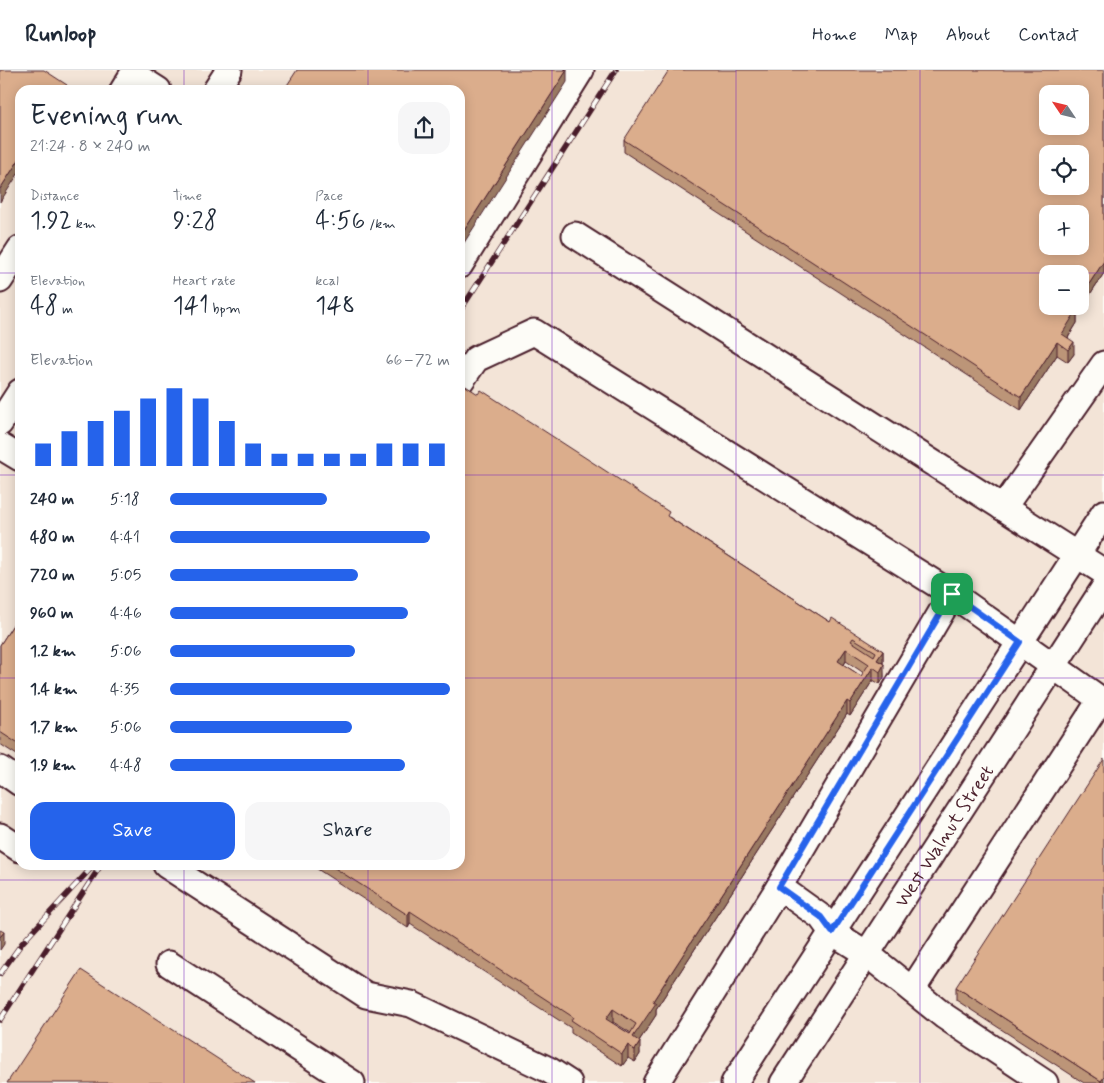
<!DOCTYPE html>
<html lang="en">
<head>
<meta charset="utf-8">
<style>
  :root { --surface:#fff; --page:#f6f6f7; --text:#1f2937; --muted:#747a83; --line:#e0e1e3; --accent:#2563eb }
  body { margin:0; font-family:Mynerve,sans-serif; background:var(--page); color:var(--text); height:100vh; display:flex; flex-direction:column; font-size:19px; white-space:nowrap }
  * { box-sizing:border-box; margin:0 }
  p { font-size:16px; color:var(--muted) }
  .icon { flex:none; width:28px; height:28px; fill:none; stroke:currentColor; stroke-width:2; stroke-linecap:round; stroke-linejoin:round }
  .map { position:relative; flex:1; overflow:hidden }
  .side { position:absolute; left:15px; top:15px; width:450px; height:785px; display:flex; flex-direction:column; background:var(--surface); border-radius:15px; box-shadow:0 2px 12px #0003 }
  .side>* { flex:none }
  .needle { width:32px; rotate:305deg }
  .tools { position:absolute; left:1039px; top:15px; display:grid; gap:10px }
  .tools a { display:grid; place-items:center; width:50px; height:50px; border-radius:10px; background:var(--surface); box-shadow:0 2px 12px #0003; font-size:25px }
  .pin { position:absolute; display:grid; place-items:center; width:42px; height:42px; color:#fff; margin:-21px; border-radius:10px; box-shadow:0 2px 8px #0006 }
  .round { display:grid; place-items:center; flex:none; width:52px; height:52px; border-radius:15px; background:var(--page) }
  .headline { display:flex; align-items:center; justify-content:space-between; height:85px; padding:0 15px }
  h1 { font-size:28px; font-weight:600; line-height:38px }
  .figures { display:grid; grid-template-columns:repeat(3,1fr); gap:8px; height:85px; padding:5px 15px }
  .figures div { display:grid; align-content:center }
  .figures b { font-size:25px; font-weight:600 }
  .figures small { font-size:14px; font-weight:400 }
  .figures p { font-size:14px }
  .chart { height:140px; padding:10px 15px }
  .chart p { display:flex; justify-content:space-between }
  .chart svg { width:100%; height:90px; margin-top:5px; stroke:var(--accent); stroke-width:6 }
  .primary-button { display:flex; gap:10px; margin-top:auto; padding:10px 15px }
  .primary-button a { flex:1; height:58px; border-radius:15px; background:var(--accent); color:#fff; font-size:20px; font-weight:600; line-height:58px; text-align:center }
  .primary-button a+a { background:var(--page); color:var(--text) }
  ul { padding:0 15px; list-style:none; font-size:16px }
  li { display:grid; grid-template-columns:80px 60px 1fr; align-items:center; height:38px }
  li i { height:12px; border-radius:6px; background:var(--accent) }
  header { display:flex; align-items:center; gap:30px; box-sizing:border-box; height:70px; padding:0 25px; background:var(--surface); border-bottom:1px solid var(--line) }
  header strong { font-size:24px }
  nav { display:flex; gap:28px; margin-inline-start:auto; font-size:18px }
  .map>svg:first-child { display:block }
  .built { fill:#f3e4d7; fill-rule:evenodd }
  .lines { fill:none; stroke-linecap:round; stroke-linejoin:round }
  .minor-casing { stroke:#4a1f2b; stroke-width:29 }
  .minor { stroke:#fdfcf7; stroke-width:25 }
  .rail-casing { stroke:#4a1f2b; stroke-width:5.5 }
  .rail { stroke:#fdfcf7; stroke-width:4; stroke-dasharray:11; stroke-linecap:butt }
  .wall { fill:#bc9578; stroke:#4a1f2b; fill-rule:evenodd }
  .shaded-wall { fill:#997962; stroke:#4a1f2b }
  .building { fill:#dbad8c; stroke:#4a1f2b; fill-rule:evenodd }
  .route-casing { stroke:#fff; stroke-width:10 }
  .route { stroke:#2563eb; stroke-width:6 }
  .grid { fill:none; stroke:#7b2cbf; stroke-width:1; stroke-opacity:0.55 }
  .labels { text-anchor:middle; stroke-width:4.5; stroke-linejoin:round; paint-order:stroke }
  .street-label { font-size:19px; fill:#4a1f2b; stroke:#fdfcf7 }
</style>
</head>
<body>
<header>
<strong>Runloop</strong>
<nav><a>Home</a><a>Map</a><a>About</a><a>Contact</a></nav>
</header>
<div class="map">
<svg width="1104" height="1013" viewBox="0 0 1104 1013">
  <rect width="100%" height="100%" fill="#fdfcf7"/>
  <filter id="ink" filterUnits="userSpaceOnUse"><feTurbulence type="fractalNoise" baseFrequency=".02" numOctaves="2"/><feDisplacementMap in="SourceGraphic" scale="10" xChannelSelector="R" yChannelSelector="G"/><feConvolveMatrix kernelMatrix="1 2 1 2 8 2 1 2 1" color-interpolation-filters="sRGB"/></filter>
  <g filter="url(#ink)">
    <path class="built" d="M0 0H1104V1013H0ZM20 20H460V795H20ZM1048 24H1080V56H1048ZM1048 84H1080V116H1048ZM1048 144H1080V176H1048ZM1048 204H1080V236H1048Z"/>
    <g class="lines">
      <defs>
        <g id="minor">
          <path d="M123 20 133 4 158 20"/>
          <path d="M216 20 229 0"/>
          <path d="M575 165 1104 502"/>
          <path d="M460 195 581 0"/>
          <path d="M0 210 20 179"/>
          <path d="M460 312 476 289 534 262 952 524 1104 632"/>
          <path d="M0 353 20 322"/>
          <path d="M0 376 20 388"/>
          <path d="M1003 438 1104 294"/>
          <path d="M0 699 20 713"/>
          <path d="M0 766 20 779"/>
          <path d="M166 795 366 925 411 934 549 1000 569 1013"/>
          <path d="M779 817 821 847 832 862 867 884 944 946 1045 1013"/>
          <path d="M169 894 352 1013"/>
          <path d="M912 920 1101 629"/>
          <path d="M656 1013 779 817 952 524"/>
          <path d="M734 1013 1104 443"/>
          <path id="s1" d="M783 1013 1104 518"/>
        </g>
      </defs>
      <use href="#minor" class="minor-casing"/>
      <use href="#minor" class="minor"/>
      <defs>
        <path id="rail" d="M460 241 616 0
          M0 904 22 873 94 795
          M0 950 101 795"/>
      </defs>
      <use href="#rail" class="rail-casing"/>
      <use href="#rail" class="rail"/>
    </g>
    <path class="wall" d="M1104 0V203L1077 244V253L1068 268 1074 284 1068 292 1057 285 1021 340 624 82V70Z
      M669 447 830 552 883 581V593L884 607 880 614 873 610 850 646 847 644 656 939V945L639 971 640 984 635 992 628 988 622 996 571 963V958L410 854 408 858 311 795H460ZM846 591 864 603 861 606 844 595ZM613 952 631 963 630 964 612 953Z
      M20 544V687L0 674V575Z
      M956 917 1104 1013H1084L956 930Z"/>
    <path class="shaded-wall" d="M567 0V12L460 179V167Z
      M20 88V101L0 132V119Z
      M1104 191V203L1077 244V253L1062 277V264L1073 238 1074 236H1080V228Z
      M1057 272V285L1021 340V327Z
      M1074 272V284L1068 292V280Z
      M846 579V591L838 604V591Z
      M883 581V593L877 590Z
      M884 594V607L880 614V602Z
      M873 597V610L850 646V633Z
      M847 631V644L656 939V945L633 980V967L653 931Z
      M410 841V854L408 858V845Z
      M4 862V874L0 880V867Z
      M613 939V952L606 962V949Z
      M640 972V984L635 992V980Z
      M628 975V988L622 996V984Z
      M1104 1007V1013H1101V1011Z"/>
    <path class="building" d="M0 0H44L67 15 64 20H20V88L0 119Z
      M297 0H567L460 167V20H284Z
      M669 0H1104V191L1080 228V204H1048V236H1074L1073 238 1077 240 1062 264 1074 272 1068 280 1057 272 1021 327 624 70ZM1048 24H1080V56H1048ZM1048 84H1080V116H1048ZM1048 144H1080V176H1048Z
      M461 313 478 324 481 320 669 442 667 446 830 552 832 548 883 581 877 590 884 594 880 602 873 597 850 633 847 631 653 931 656 933 633 967 640 972 635 980 628 975 622 984 571 950 573 947 410 841 408 845 330 795H460V314ZM853 568 876 582 874 586 851 571ZM846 579 869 594 861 606 838 591ZM613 939 636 954 630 964 606 949Z
      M20 544V675L0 662V575Z
      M1104 689V1007L1101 1011 956 917Z
      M0 860 4 862 0 867Z
      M81 900 255 1013H7Z"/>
  </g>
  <g class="lines" filter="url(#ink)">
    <defs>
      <path id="route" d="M952 524 1020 572 832 862 821 847 779 817Z"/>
    </defs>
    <use href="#route" class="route-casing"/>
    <use href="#route" class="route"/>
  </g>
  <path class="grid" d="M184 0V20M368 0V20M552 0V1013M736 0V1013M920 0V1013M0 203H20M460 203H1104M0 405H20M460 405H1104M0 608H20M460 608H1104M184 795V1013M368 795V1013M0 810H1104"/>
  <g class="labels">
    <g class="street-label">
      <text dy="7" stroke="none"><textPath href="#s1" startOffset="295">West Walnut Street</textPath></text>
    </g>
  </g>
</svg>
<div class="tools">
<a><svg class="needle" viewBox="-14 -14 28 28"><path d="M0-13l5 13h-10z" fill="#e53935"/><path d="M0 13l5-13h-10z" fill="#747a83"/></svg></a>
<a><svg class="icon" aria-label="locate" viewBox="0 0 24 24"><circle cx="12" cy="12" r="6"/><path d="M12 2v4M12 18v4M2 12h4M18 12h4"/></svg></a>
<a>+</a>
<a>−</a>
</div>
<div class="pin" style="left:952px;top:524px;background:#1e9e55"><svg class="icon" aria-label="arrive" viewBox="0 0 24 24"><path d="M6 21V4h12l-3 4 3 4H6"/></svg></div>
<section class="side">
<div class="headline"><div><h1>Evening run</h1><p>21:24 · 8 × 240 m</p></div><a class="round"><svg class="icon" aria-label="share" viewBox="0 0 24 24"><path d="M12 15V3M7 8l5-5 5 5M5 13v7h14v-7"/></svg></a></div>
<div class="figures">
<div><p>Distance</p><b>1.92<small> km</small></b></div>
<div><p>Time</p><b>9:28</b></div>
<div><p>Pace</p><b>4:56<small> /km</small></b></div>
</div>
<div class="figures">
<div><p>Elevation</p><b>48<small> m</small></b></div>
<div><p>Heart rate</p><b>141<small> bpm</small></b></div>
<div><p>kcal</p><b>148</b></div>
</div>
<div class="chart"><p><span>Elevation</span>66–72 m</p>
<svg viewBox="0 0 160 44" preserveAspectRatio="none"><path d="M5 44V33M15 44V27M25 44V22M35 44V17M45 44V11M55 44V6M65 44V11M75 44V22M85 44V33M95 44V38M105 44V38M115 44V38M125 44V38M135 44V33M145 44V33M155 44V33"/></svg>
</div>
<ul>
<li><b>240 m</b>5:18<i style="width:56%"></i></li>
<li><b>480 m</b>4:41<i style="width:93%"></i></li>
<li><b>720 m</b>5:05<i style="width:67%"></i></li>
<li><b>960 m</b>4:46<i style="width:85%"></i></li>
<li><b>1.2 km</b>5:06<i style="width:66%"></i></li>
<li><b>1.4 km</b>4:35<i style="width:100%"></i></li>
<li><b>1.7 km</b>5:06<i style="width:65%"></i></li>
<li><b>1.9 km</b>4:48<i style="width:84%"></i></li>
</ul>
<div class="primary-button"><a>Save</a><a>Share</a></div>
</section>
</div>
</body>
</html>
